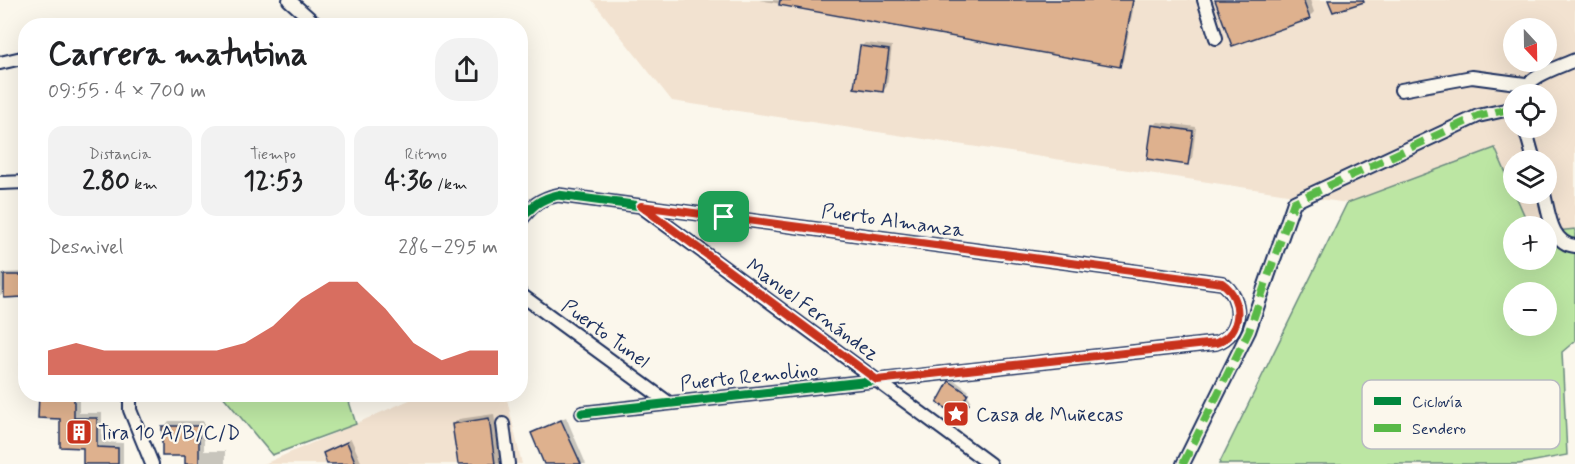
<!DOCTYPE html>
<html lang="es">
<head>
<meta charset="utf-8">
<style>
  :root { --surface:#fff; --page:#f2f2f2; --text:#202124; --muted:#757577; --accent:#c8321e }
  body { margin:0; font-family:Mynerve,sans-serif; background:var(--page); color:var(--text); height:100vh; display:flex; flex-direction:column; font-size:22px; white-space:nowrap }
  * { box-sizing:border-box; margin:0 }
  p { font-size:20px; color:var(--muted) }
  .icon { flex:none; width:33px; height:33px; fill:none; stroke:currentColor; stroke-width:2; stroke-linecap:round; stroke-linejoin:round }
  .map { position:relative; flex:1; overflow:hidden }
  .sheet { position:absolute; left:18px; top:18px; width:510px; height:384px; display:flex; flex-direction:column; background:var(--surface); border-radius:24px; box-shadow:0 6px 24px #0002 }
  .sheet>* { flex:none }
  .needle { width:39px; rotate:158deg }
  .fabs { position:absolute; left:1503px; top:18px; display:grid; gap:12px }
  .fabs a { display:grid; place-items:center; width:54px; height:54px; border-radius:50%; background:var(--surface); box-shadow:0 6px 24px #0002; font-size:30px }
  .pin { position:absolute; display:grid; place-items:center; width:51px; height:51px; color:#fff; margin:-26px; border-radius:12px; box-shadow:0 3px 9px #0006 }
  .round { display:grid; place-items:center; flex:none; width:63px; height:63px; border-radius:24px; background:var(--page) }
  .summary { display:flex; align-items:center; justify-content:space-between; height:102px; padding:0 30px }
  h1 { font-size:33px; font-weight:700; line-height:45px }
  .stats { display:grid; grid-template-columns:repeat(3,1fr); gap:9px; height:102px; padding:6px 30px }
  .stats div { display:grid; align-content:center; border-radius:15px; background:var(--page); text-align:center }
  .stats b { font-size:26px; font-weight:700 }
  .stats small { font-size:16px; font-weight:400 }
  .stats p { font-size:16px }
  .chart { height:168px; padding:12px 30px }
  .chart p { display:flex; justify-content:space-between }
  .chart svg { width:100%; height:108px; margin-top:6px; fill:var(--accent); opacity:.7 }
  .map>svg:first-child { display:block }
  .built { fill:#f2e2d0; fill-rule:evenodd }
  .green { fill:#bce6a3; stroke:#6c8a80; stroke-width:1.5; fill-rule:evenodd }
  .shadow { fill:#0003 }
  .building { fill:#deb18e; stroke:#1b2f5e; stroke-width:1.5 }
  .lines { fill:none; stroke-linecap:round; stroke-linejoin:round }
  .minor-casing { stroke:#1b2f5e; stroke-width:16 }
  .minor { stroke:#fbf7ec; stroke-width:12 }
  .quiet { stroke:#58b947; stroke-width:8; stroke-dasharray:15 8; stroke-linecap:butt }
  .cycleway-casing { stroke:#fbf7ec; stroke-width:13 }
  .cycleway { stroke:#00873e; stroke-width:9 }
  .route-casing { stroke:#fff; stroke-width:12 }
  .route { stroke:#c8321e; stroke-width:8 }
  .labels { text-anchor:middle; stroke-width:4.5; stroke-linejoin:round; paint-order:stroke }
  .street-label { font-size:20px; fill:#1b2f5e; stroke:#fbf7ec }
  .poi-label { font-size:20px; fill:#1b2f5e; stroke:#fbf7ec; text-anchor:start }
  .key { fill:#fbf7ec; stroke:#b8bbc1; stroke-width:1.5 }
  .key-label { font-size:16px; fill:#1b2f5e }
</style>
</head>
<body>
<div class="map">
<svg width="1575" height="464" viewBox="0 0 1575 464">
  <rect width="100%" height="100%" fill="#fbf7ec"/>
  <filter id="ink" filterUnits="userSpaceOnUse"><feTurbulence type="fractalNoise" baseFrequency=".0167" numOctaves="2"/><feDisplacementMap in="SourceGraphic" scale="12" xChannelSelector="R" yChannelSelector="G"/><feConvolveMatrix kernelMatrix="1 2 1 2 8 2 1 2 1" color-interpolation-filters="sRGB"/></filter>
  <g filter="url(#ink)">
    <path class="built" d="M592 0H1575V229L1547 232 1546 226H1529L1515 194H1546V160H1514L1513 190 1495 148 1347 203 672 101ZM1514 28H1546V62H1514ZM1514 94H1546V128H1514Z
      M423 394 506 395 522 464H264Z"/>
    <path class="green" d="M1495 148 1529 226H1514V260H1546L1547 232 1575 229V341L1562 352 1567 455 1519 464H1219L1347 203ZM1514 292H1546V326H1514Z
      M222 395H347L356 424 272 455Z"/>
    <path class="shadow" d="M759 0H1135L1123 61 1119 65Z
      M1217 0H1310L1314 12 1309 17Z
      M865 43 892 46 887 86 883 91 861 47Z
      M1158 122 1196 127 1192 159 1188 163 1154 126Z
      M26 272V293L22 296 0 295V273Z
      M25 354 26 388H19L20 360Z
      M953 379 969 391 966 395 971 400 956 412 939 403Z
      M40 394H79V413H102V442L123 443V464H84L85 446Z
      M494 414 501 464H459L453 424 459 419Z
      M566 417 586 464H546L532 433Z
      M169 421H204V451H225V464H186V455L164 427Z
      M351 439 362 464H329L324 453Z"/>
    <path class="building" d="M780 0H1133L1120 67 779 5Z
      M1215 0H1303L1310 19 1232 46Z
      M1328 0H1363L1364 2 1333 12Z
      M860 46 889 50 883 92 854 88Z
      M1152 125 1193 131 1188 165 1147 159Z
      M4 275H23V297L4 298Z
      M949 381 968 394 965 399 969 404 956 414 937 403Z
      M39 394H74V418H97V447L118 448V464H83V448L60 447V419L38 418Z
      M489 418 495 464H458L452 424Z
      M561 420 581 464H544L531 433Z
      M162 426H199V464H185V456H162Z
      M347 442 356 464H327L323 453Z"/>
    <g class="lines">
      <defs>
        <path id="minor" d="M289 0 318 26
          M1204 0 1216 38
          M0 63 26 57
          M1401 90 1472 77 1525 84
          M1519 94C1532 75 1554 69 1575 60
          M1525 128 1534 160
          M0 183 26 182
          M1544 194C1549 213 1551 244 1575 246
          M642 207 990 464
          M520 221C532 206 539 199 558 195L1222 283C1244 298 1243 334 1216 343L582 413
          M520 294 669 403
          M130 394V410L152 464
          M503 424 508 464
          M1183 464 1249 331 1294 202 1478 116 1514 108"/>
      </defs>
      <use href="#minor" class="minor-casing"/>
      <use href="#minor" class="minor"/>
      <path class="quiet" d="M1183 464 1249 331 1294 202 1478 116 1514 108"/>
      <defs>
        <path id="cycleway" d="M520 221C532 206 539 199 558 195L1222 283C1244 298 1243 334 1216 343L582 413"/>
      </defs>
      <use href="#cycleway" class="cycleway-casing"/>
      <use href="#cycleway" class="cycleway"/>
    </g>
  </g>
  <g class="lines" filter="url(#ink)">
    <defs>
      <path id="route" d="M641 206 1222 283C1244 298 1243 334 1216 343L877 380Z"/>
    </defs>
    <use href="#route" class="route-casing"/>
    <use href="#route" class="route"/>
  </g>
  <defs>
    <symbol id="sight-square" viewBox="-11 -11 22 22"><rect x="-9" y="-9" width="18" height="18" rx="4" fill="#c8321e" stroke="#fbf7ec"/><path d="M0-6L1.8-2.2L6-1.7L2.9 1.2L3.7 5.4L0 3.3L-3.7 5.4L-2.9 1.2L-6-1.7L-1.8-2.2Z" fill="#fff"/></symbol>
    <symbol id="building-square" viewBox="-11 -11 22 22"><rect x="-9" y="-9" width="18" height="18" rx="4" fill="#c8321e" stroke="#fbf7ec"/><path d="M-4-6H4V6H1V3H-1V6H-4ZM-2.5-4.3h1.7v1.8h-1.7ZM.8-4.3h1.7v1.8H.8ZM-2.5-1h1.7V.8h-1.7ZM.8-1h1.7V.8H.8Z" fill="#fff"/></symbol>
  </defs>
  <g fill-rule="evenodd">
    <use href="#sight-square" x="941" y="399" width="30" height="30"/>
    <use href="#building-square" x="64" y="417" width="30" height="30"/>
  </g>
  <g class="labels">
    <g class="street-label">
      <text transform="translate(893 220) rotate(8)" y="7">Puerto Almanza</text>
      <text transform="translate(813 309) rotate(36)" y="7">Manuel Fernández</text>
      <text transform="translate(606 333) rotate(36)" y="7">Puerto Tunel</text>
      <text transform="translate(749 376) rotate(-6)" y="7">Puerto Remolino</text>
    </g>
    <g class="poi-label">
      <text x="976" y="421">Casa de Muñecas</text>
      <text x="98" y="439">Tira 10 A/B/C/D</text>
    </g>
  </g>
  <rect x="1362" y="380" width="198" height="69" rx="9" class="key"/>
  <rect x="1374" y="397" width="27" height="8" fill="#00873e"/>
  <rect x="1374" y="424" width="27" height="8" fill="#58b947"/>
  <g class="key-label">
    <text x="1412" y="407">Ciclovía</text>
    <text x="1412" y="434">Sendero</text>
  </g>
</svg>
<div class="fabs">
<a><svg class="needle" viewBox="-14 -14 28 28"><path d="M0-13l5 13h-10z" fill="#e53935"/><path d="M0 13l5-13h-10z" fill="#757577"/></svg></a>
<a><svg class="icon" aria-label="locate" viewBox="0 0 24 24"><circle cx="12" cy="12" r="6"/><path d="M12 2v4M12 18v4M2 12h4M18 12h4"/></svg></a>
<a><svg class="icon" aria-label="layers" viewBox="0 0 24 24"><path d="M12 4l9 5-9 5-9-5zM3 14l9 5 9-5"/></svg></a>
<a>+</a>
<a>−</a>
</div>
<div class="pin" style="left:724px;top:217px;background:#1e9e55"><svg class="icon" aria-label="arrive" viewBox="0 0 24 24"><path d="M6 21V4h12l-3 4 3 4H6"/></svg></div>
<section class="sheet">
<div class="summary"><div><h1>Carrera matutina</h1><p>09:55 · 4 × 700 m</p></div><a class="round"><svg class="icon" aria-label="share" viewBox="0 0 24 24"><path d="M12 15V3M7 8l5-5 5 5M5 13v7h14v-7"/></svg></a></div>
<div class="stats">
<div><p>Distancia</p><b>2.80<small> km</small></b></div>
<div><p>Tiempo</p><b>12:53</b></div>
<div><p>Ritmo</p><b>4:36<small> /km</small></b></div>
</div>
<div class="chart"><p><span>Desnivel</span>286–295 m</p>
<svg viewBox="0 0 160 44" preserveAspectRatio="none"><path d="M0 44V34L10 31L20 34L30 34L40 34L50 34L60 34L70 31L80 24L90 13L100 6L110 6L120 17L130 31L140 38L150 34L160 34V44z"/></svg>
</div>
</section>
</div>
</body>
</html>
